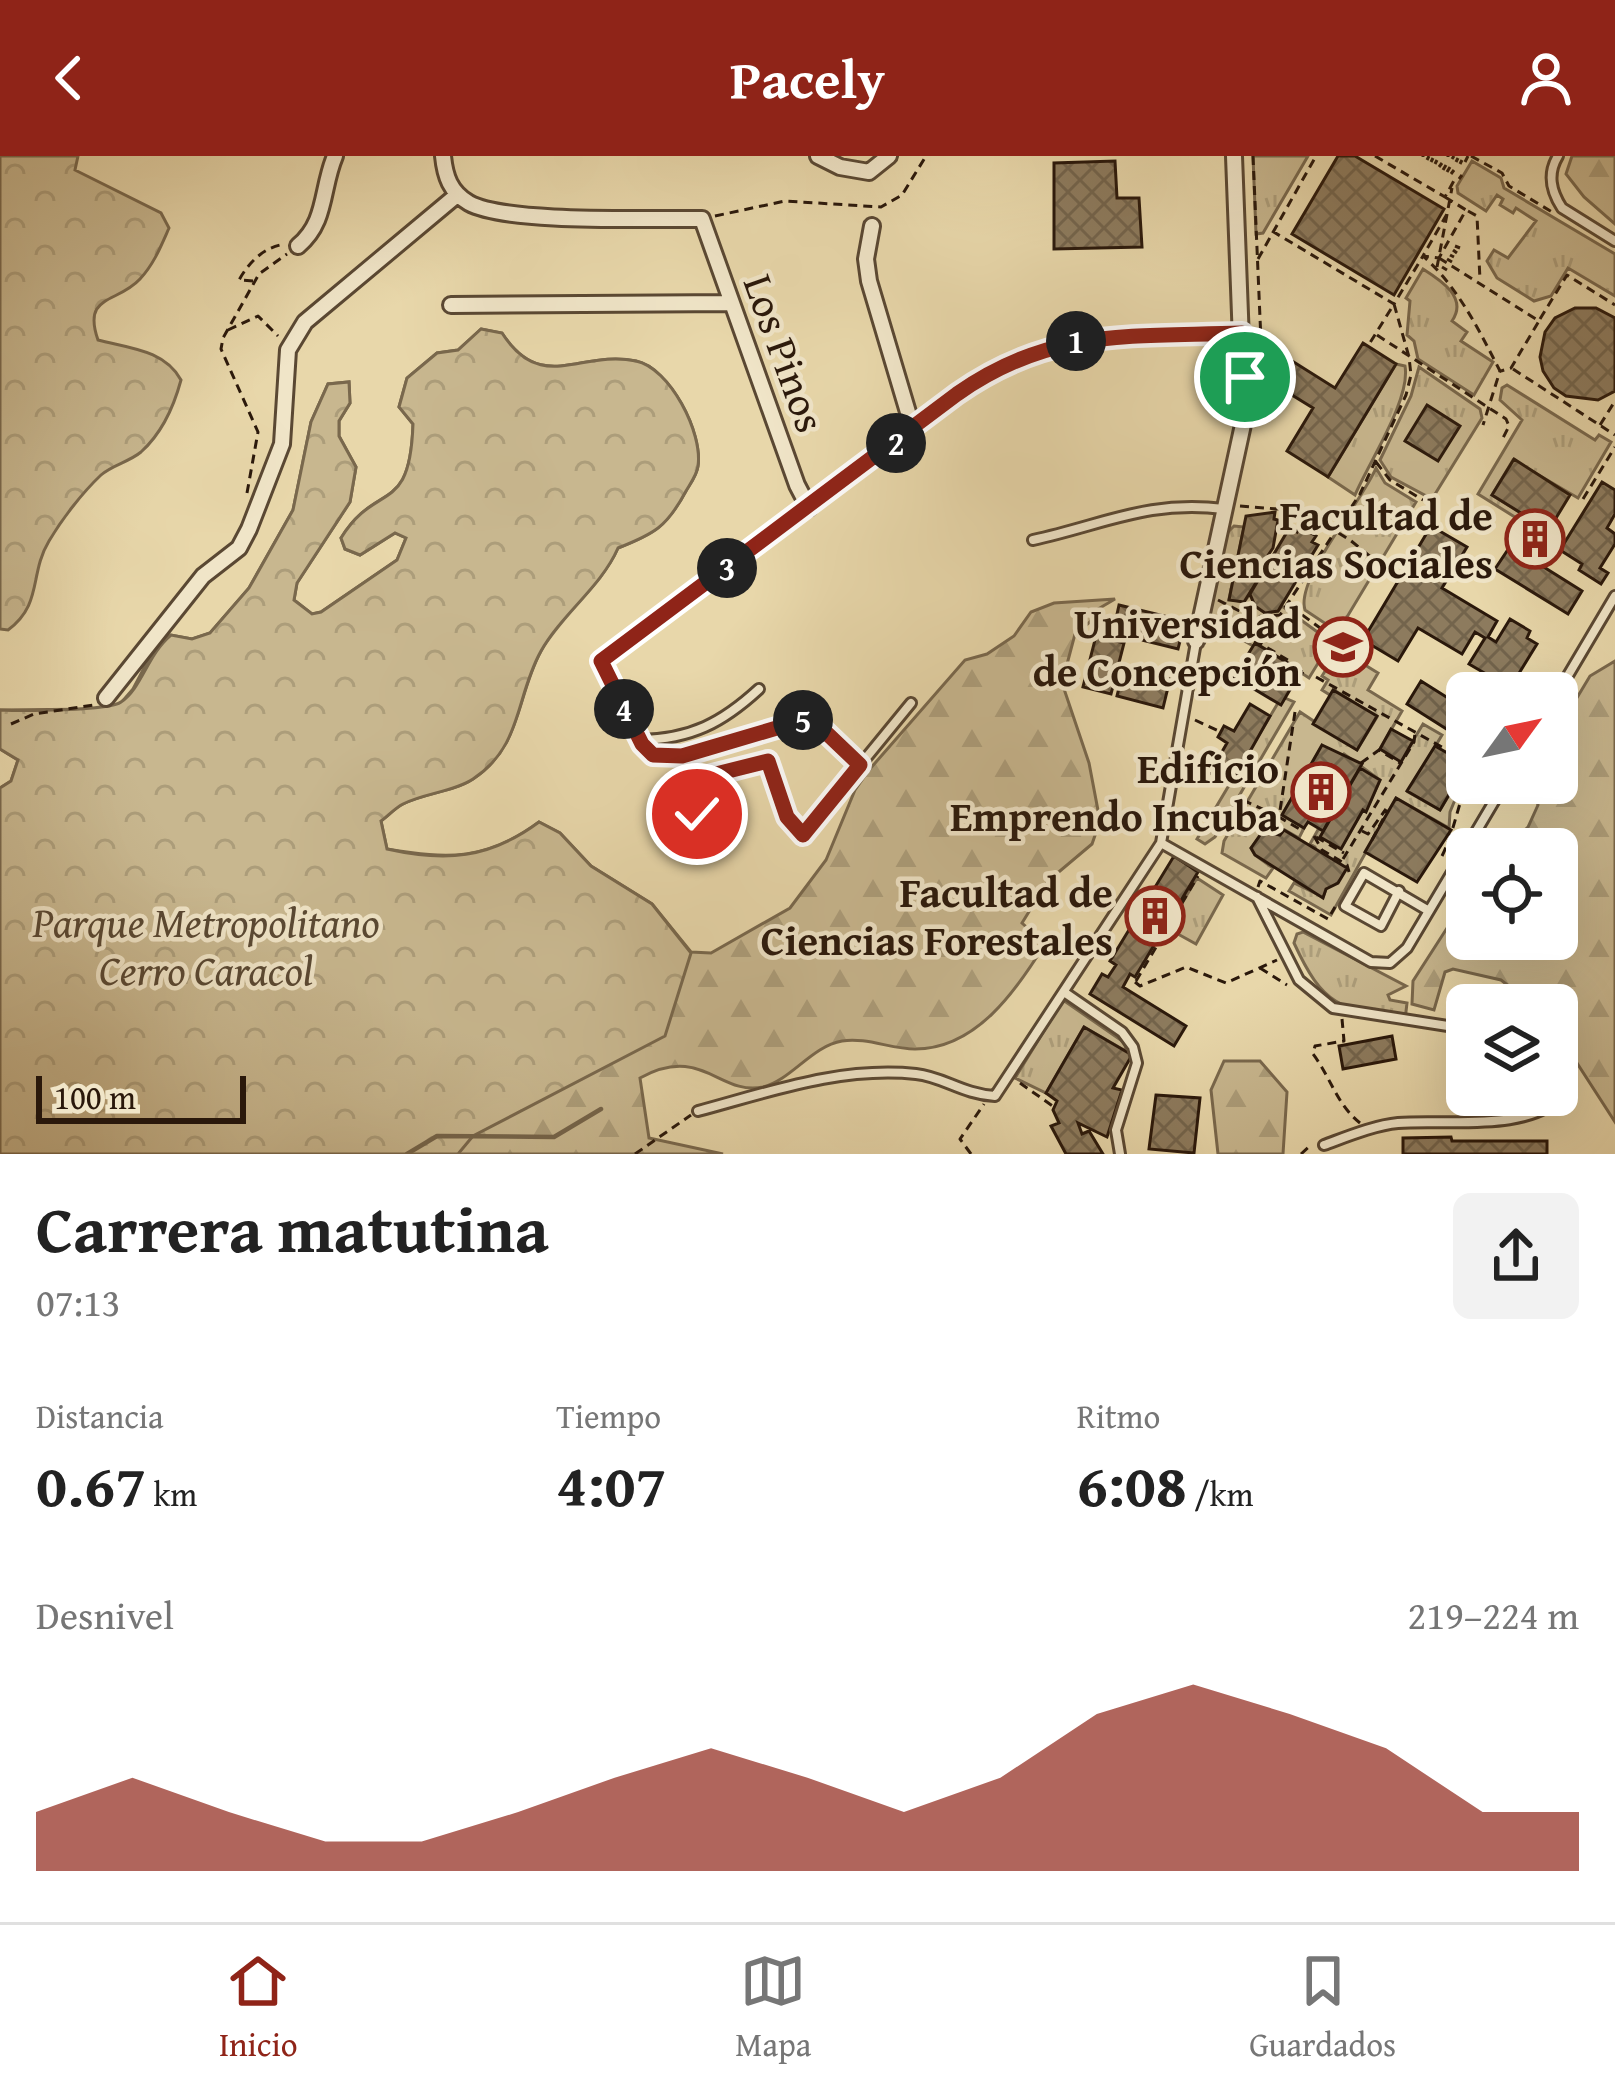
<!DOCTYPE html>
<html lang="es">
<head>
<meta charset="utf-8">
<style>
  :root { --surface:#fff; --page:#f2f2f2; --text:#222; --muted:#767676; --line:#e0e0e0; --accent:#8f2418 }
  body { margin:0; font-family:"Gentium Book Plus",serif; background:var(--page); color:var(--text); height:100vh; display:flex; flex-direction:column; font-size:45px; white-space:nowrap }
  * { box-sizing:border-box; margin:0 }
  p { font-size:39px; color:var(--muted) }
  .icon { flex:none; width:66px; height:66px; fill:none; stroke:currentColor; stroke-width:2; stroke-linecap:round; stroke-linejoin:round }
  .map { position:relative; height:998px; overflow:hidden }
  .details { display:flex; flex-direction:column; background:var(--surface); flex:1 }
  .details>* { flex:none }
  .needle { width:78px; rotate:57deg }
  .tools { position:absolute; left:1446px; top:516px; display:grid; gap:24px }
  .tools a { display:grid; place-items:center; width:132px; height:132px; border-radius:18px; background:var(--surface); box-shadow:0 12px 48px #0002; font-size:60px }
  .scale { position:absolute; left:36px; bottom:30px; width:210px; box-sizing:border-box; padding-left:12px; border:6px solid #2a180b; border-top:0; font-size:33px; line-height:42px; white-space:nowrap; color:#2a180b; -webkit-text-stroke:9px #f0e5c8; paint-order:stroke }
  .pin { position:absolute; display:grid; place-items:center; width:102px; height:102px; color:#fff; margin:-51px; border:6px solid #fff; border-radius:50%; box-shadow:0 3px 12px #0007 }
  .km { position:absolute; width:60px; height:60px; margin:-30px; border-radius:50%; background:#222; color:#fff; font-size:33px; line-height:60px; text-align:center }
  .round { display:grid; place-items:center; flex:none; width:126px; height:126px; border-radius:18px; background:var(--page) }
  .overview { display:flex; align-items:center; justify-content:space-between; height:204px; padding:0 36px }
  h1 { font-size:66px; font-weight:700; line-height:90px }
  .metrics { display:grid; grid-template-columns:repeat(3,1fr); gap:18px; height:204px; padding:12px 36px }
  .metrics div { display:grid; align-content:center }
  .metrics b { font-size:60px; font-weight:700 }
  .metrics small { font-size:33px; font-weight:400 }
  .metrics p { font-size:33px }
  .chart { height:336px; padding:24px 36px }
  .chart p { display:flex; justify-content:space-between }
  .chart svg { width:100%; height:216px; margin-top:12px; fill:var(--accent); opacity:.7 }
  header { display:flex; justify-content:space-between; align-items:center; height:156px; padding:0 36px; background:var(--accent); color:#fff; font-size:54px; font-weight:700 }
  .tabs { display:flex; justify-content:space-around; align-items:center; height:168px; border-top:3px solid var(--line); background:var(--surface); font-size:33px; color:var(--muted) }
  .tabs a { display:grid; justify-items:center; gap:6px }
  .tabs .active { color:var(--accent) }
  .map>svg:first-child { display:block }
  .grass { fill:url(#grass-tufts); stroke:#79684d; stroke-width:3 }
  .forest { fill:url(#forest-firs); stroke:#79684d; stroke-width:3 }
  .park { fill:url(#park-crowns); stroke:#79684d; stroke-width:3 }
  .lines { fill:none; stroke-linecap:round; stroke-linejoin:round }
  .stream { stroke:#75644a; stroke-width:4.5 }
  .building { fill:url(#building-cross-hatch); stroke:#2a180b; stroke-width:3 }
  .service-casing { stroke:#5a4833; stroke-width:14 }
  .minor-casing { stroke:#5a4833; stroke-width:20 }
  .path { stroke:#2a180b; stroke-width:3; stroke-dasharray:9 6; stroke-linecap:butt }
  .service { stroke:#f0e5c8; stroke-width:8 }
  .minor { stroke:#f0e5c8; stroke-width:14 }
  .route-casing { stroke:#fff; stroke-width:24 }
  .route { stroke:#8f2418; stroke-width:15 }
  .labels { text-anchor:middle; stroke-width:9; stroke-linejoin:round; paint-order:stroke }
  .street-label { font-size:42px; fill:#2a180b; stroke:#f0e5c8 }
  .poi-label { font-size:42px; font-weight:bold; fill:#2a180b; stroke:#f0e5c8; text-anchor:end }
  .park-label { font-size:42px; font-style:italic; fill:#594833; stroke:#f0e5c8 }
</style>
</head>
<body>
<header><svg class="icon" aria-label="back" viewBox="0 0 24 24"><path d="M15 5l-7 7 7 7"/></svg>Pacely<svg class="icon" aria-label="person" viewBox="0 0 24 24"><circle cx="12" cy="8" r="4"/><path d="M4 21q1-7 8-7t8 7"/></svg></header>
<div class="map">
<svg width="1615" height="998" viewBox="0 0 1615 998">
  <defs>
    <pattern id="grass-tufts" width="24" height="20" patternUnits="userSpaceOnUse" patternTransform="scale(3)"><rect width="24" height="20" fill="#c8b78f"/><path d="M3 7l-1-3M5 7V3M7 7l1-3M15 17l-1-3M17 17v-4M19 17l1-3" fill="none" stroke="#ac9d7a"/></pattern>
    <pattern id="forest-firs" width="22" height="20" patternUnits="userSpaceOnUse" patternTransform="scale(3)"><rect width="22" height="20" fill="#c8b78f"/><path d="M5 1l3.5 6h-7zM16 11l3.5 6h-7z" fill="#ac9d7a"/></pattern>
    <pattern id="park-crowns" width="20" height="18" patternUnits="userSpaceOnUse" patternTransform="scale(3)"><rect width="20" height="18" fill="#c8b78f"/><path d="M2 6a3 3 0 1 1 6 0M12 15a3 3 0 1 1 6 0" fill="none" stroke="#ac9d7a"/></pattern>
    <pattern id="building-cross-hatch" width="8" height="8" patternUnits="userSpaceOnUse" patternTransform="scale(3)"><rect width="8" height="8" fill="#8d7b5e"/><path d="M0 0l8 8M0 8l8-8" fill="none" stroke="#73644c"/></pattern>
  </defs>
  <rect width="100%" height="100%" fill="#e8d7aa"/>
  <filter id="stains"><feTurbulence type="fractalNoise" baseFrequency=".00167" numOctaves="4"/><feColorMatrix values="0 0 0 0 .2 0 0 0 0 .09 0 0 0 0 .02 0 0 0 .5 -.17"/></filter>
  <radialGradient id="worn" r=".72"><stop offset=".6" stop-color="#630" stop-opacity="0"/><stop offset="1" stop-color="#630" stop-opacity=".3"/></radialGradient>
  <path class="grass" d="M1253 0H1308L1263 77 1256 78Z
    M1472 5 1501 22 1504 32 1615 98V140L1568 112 1551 140 1534 145 1497 122 1487 105 1494 94 1508 102 1536 65 1516 52 1513 57 1500 49 1503 43 1497 39 1486 55 1458 37 1457 30Z
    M1423 113C1442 125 1468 142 1452 165L1467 176 1461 185 1493 206 1474 239 1418 203 1414 185 1407 179 1410 145 1406 142Z
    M1396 208 1405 210C1411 243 1369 306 1355 339L1328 321Z
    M1419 211 1480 253 1482 262 1432 343 1391 321 1380 304 1411 240Z
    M1507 229 1595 284 1599 279 1611 286 1578 342 1513 304 1492 339 1537 367 1534 373 1478 338 1522 264 1500 244 1502 232Z
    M1376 312 1385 327 1416 346 1338 476 1305 454C1295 423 1362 346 1376 312Z
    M1234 370 1244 371 1229 443 1244 446 1250 438 1255 450 1265 457 1278 455 1282 450 1331 486 1309 522 1256 487 1253 490 1220 471 1211 473 1204 488 1209 438 1228 376Z
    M1339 493 1378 517 1368 534 1402 555 1380 593 1401 605 1423 568 1442 579 1408 636 1440 654 1464 614 1466 617 1450 656 1449 672 1396 642 1331 759 1289 735 1294 727 1323 741 1326 733 1315 691 1310 688 1319 672 1323 675 1321 681 1341 692 1363 654 1366 655 1380 624 1344 598 1341 601 1322 590 1282 659 1304 672 1299 682 1285 674 1280 679 1264 675 1251 692 1255 699 1273 712 1266 722 1222 697 1224 685 1300 556 1357 594 1377 561 1334 534 1330 539 1322 534 1328 524 1322 520Z
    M1285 542 1294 546 1215 681 1205 688 1197 683 1278 547Z
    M1197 722 1223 739 1196 788 1167 772Z
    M1303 776 1406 830 1388 839 1390 844 1407 847 1405 864C1339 853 1323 850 1294 787L1297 778Z
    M1063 844 1128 889 1124 894 1084 871 1046 937 1015 922Z"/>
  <path class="forest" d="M1572 0H1615V68L1584 41 1566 18Z
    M481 173 502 177C542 239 581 193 636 205 670 212 703 277 698 310 697 319 690 328 686 335 667 370 654 378 618 392 601 431 561 457 541 495 516 541 522 590 473 623 453 636 424 637 403 648 395 652 388 660 381 665L387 693C448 703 487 705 539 666L560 677 591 710 652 748 691 796 711 797 790 752 826 704 855 634 869 614 965 504 987 498 1014 480 1031 456 1054 447 1115 443 1098 453 1090 466 1075 478 1062 527 1089 607 1100 665 1092 688 1048 725 1022 767 1045 788C1016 835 976 893 915 893 891 893 866 881 842 885 812 890 791 924 763 931 719 940 702 888 640 922L649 982 723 998H0V632L11 625 18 604 0 593V554L100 553 120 548 133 533 154 493 171 479 192 483 210 477 249 432 293 354 311 266 328 228 349 226 350 247 339 265V280L356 311 350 346 297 427 294 444 312 458 321 456 397 404 406 382 395 377 360 399 345 393 341 382C377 324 410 361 413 268L399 251 407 222 437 197 458 194Z
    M1615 505V966L1557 876V849H1533L1501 824 1453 813 1445 816 1434 854 1412 848 1413 825 1467 741V783H1557V693H1505L1528 671 1538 649 1531 627H1557V575L1590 520Z
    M1224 905H1260L1287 936 1283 998H1218L1211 934Z"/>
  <path class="park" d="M0 0H78L75 14 161 57 169 72C161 90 154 108 140 123 117 148 82 138 98 184 129 192 165 194 181 224 174 250 161 278 141 296 129 306 112 309 101 319 82 337 62 363 49 385 29 418 43 448 8 474L0 473Z
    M481 173 502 177C542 239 581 193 636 205 670 212 703 277 698 310 697 319 690 328 686 335 667 371 654 378 618 392 601 431 562 458 541 495 515 541 523 590 473 623 453 636 424 637 403 648 395 652 388 660 381 665L387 693C445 706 489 703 539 666L560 677 591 710 652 748 691 797 665 880 473 980 458 998H0V632L11 625 18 604 0 593V554C20 555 110 555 121 546 142 532 147 499 171 479L192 483 210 477 249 432 293 354 311 266 328 228 349 226 350 247 339 265V280L356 311 350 346 297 427 294 444 312 458 321 456 397 404 406 382 395 377 360 399 345 393 341 382C377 324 410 361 413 268L399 251 407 222 437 197 458 194Z"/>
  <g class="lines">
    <path class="stream" d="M407 998 437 980 554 981 601 953"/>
  </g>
  <path class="building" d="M1338 0H1355L1444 53 1394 139 1292 78Z
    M1115 5 1117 42H1139L1142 91 1054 93V7Z
    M1575 152H1596L1615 162V235L1598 244 1566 240 1554 232 1543 215 1540 201 1545 176 1555 162Z
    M1363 187 1396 208 1328 321 1287 295 1313 252 1274 228 1289 203 1335 232Z
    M1427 249 1460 270 1438 305 1405 285Z
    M1514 303 1570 339 1531 403 1582 435 1568 458 1495 413 1509 392 1518 397 1537 367 1492 339Z
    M1602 326 1615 334V358L1607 372 1615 378V388L1600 412 1608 417 1601 428 1579 414 1582 408 1560 394Z
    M1275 356 1274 363 1278 364 1273 392 1258 414 1262 417 1244 446 1229 444 1246 360Z
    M1300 370 1316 380 1312 386 1318 389 1278 455 1265 457 1255 450 1250 438 1290 371 1297 376Z
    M1431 370 1467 391 1442 432 1497 465 1488 481 1496 486 1510 463 1530 475 1527 482 1537 488 1510 532 1469 508 1485 482 1475 476 1462 498 1418 472 1398 505 1363 484Z
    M1119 449 1185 465 1178 493 1113 477Z
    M1096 480 1124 487 1111 538 1083 531Z
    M1255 487 1301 515 1281 549 1234 521Z
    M1124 512 1170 523 1163 552 1117 540Z
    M1421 525 1467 554V586L1407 548Z
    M1333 534 1377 560 1357 594 1313 568Z
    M1250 548 1270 560 1231 629 1210 617 1227 587 1218 581 1224 570 1234 575Z
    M1391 573 1413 585 1401 606 1380 593Z
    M1322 589 1362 608 1323 675 1308 666 1304 672 1282 659Z
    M1435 590 1467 608 1440 654 1407 635Z
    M1360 612 1380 624 1366 656 1363 654 1341 693 1320 681Z
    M1396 642 1451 674 1417 726 1365 696Z
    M1284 674 1347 712 1338 727 1326 733 1323 742 1255 699 1251 692 1263 675 1280 679Z
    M1174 700 1198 716 1135 821 1130 818 1123 831 1186 870 1174 890 1090 838 1102 818 1108 821 1116 809 1110 805Z
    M1084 871 1132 899 1113 932 1122 934 1107 981 1078 967 1082 978 1089 975 1103 998H1066L1051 970 1059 967 1053 954 1057 945 1046 937Z
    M1392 880 1396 903 1343 913 1339 890Z
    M1156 939 1200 942 1194 997 1149 993Z
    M1451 981 1452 985H1547V998H1403V982Z"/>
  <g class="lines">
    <defs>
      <path id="service" d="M1558 0C1547 18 1551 35 1562 52L1615 85
        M1033 384C1106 368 1147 344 1224 353
        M602 506 642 588 653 599 682 600 807 563 816 567 860 609
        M1557 538 1615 440
        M640 584C691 583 722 567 759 533
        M696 623 768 605 787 661 803 679 911 547
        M697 658 715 654 704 621
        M1161 687 1371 806 1390 807 1407 792 1505 627
        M1399 735 1381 770 1345 750 1364 717 1429 755
        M1257 741 1299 824 1333 852 1467 873
        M1064 836 1122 876 1133 891 1137 907 1116 974 1120 998
        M698 955C769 936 841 910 916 918 944 921 962 938 995 940L1161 687 1196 486
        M1324 989C1346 981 1375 969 1398 967 1445 963 1531 977 1563 938L1567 919 1557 900"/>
      <path id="minor" d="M443 0C445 20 450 36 469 47 507 68 653 62 702 63L797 329 809 352
        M818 0 840 11 869 16 889 0
        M872 70 866 103 869 125 913 273
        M298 90C327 66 321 33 335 0
        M451 149 732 147
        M1196 485 1244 264 1234 0
        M601 505 957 238C1051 171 1133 181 1242 177
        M106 542 203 420 239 392 249 373 282 288 288 194 305 166 457 39"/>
    </defs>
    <use href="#service" class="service-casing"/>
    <use href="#minor" class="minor-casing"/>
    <path class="path" d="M1253 0 1262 208 1258 244
      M1375 0 1445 41 1456 21
      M1471 0 1502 17 1509 30 1552 56
      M1423 1V0
      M1448 1V0
      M1452 3 1454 0
      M1427 4 1429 0
      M1431 6 1433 2
      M1456 6 1458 2
      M1465 6 1468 0
      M1435 8 1437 4
      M1460 8 1462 4
      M1439 11 1442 7
      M1443 14 1446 9
      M1447 16 1450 11
      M1451 18 1454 14
      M1459 23 1462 19
      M1445 41 1466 54 1439 102 1423 100 1447 58
      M1468 55 1477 60 1480 124
      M715 60 785 45 881 51 902 39 926 0
      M1272 75 1394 148 1423 100C1458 131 1479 174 1500 215L1483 269
      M1455 90 1460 92
      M1453 94 1457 97
      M1450 99 1454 101
      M1439 102 1539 165 1511 212 1501 215
      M1258 103 1316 0
      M1447 103 1452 106
      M1437 111 1452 32
      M1442 111 1447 114
      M253 125 239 124C249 106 264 91 285 88
      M1540 163 1567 119 1615 149
      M228 174 258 160 278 180
      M1377 179 1506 263 1509 270 1503 282
      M1513 213 1615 279
      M1259 248 1285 202
      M1600 269 1615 245
      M1376 306 1390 324 1423 344
      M247 337 258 276 221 193 223 182 259 118 287 98
      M1583 343 1615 291
      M1240 350 1303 355 1350 384 1383 411
      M1218 444 1251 461 1280 459 1360 338 1406 239 1411 219 1409 201 1394 148 1368 190
      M1290 450 1338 485
      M1273 463 1253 483 1304 514 1298 524
      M1316 521 1467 605
      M1295 556 1279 661 1303 675
      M1195 564 1221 576
      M11 568 34 558 94 549
      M1361 607 1379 594 1400 607
      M1243 644 1277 660
      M1362 675 1368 678 1386 653
      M1314 680 1322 694 1347 709 1349 716
      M1316 681 1344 697
      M1372 684 1388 654
      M1442 700C1454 676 1457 652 1467 627
      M1343 703 1414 586 1415 577
      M1258 731 1260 725 1328 763 1335 751
      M1260 812 1287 829
      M1136 825 1198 720
      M1135 826 1140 830 1186 811 1226 827 1277 804
      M1342 863 1344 885 1315 890 1313 898C1331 922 1337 949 1360 967
      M1020 927 1054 951
      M635 998 691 959
      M971 998 960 983 984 948
      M1301 998 1311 989"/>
    <use href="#service" class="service"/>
    <use href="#minor" class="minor"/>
  </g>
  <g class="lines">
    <defs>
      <path id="route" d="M697 658 715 654 704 621 768 605 787 661 803 679 860 609 816 567 807 563 682 600 653 599 642 588 601 505 957 238C1052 171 1132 181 1242 177L1245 221"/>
    </defs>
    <use href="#route" class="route-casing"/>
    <use href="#route" class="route"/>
  </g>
  <defs>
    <symbol id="building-ring" viewBox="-11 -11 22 22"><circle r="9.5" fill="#f0e5c8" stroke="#8f2418" stroke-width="1.5"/><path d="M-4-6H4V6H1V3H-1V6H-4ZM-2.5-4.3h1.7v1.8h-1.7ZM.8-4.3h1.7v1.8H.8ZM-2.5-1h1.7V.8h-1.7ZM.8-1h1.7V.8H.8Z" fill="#8f2418"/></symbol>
    <symbol id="university-ring" viewBox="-11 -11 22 22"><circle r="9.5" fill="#f0e5c8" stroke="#8f2418" stroke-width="1.5"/><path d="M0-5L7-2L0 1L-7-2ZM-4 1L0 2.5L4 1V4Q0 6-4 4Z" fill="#8f2418"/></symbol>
  </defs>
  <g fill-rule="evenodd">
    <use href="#building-ring" x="1502" y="350" width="66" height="66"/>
    <use href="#university-ring" x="1310" y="458" width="66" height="66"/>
    <use href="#building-ring" x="1288" y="603" width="66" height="66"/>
    <use href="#building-ring" x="1122" y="727" width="66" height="66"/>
  </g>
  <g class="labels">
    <g class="street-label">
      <text transform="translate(785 197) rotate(70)" y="15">Los Pinos</text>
    </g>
    <g class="poi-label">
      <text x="1493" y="374">Facultad de<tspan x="1493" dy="48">Ciencias Sociales</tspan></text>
      <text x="1301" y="482">Universidad<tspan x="1301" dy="48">de Concepción</tspan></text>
      <text x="1279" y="627">Edificio<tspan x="1279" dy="48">Emprendo Incuba</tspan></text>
      <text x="1113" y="751">Facultad de<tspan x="1113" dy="48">Ciencias Forestales</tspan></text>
    </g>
    <g class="park-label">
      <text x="206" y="781">Parque Metropolitano<tspan x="206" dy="48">Cerro Caracol</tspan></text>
    </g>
  </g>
  <rect width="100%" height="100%" filter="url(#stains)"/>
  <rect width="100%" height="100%" fill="url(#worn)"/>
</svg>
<div class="tools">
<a><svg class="needle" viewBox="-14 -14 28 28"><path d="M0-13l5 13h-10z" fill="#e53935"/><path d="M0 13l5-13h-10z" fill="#767676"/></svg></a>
<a><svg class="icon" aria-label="locate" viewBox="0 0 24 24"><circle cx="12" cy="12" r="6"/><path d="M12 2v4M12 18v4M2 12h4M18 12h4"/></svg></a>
<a><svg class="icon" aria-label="layers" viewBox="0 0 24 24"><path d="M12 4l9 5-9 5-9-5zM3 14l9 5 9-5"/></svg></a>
</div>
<div class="scale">100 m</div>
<div class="pin" style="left:1245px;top:221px;background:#1e9e55"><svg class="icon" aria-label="arrive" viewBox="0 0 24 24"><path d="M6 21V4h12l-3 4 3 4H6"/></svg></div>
<div class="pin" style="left:697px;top:658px;background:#d93025"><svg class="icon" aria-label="check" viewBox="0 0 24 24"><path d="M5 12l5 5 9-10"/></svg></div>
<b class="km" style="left:1076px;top:185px">1</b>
<b class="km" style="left:896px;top:287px">2</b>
<b class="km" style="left:727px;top:412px">3</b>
<b class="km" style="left:624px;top:553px">4</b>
<b class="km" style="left:803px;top:564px">5</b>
</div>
<section class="details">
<div class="overview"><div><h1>Carrera matutina</h1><p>07:13</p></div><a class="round"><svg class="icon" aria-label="share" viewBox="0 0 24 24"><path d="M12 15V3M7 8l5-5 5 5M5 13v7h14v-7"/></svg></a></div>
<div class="metrics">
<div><p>Distancia</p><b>0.67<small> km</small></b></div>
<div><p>Tiempo</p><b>4:07</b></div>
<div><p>Ritmo</p><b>6:08<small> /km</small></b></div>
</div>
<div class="chart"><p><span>Desnivel</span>219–224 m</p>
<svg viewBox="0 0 160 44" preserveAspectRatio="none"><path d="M0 44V32L10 25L20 32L30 38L40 38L50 32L60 25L70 19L80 25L90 32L100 25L110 12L120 6L130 12L140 19L150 32L160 32V44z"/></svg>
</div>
</section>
<nav class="tabs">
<a class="active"><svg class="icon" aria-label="home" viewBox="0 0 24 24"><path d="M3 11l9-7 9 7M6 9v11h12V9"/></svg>Inicio</a>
<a><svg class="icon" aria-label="map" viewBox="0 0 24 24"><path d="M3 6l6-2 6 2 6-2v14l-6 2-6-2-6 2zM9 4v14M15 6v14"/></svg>Mapa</a>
<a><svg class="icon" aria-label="saved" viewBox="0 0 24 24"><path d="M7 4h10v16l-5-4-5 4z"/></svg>Guardados</a>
</nav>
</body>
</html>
